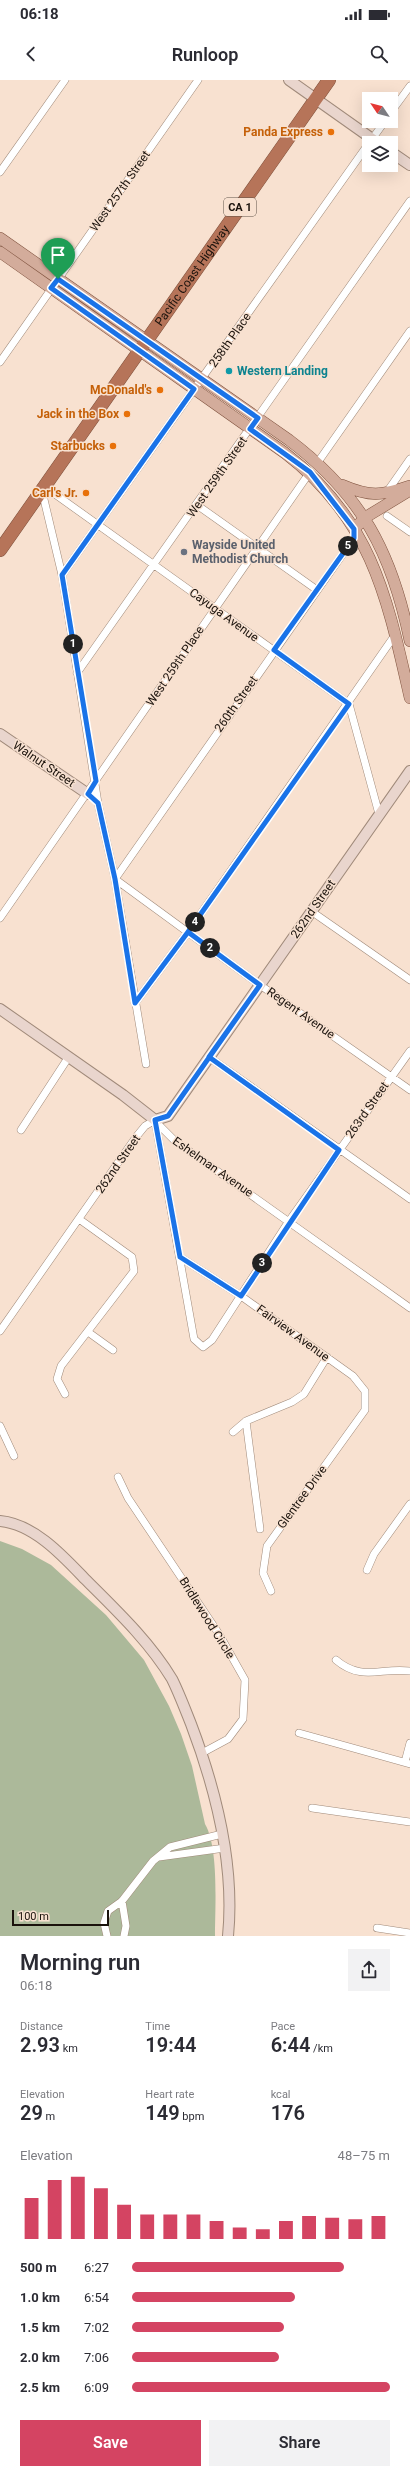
<!DOCTYPE html>
<html lang="en">
<head>
<meta charset="utf-8">
<style>
  :root { --surface:#fff; --page:#f2f2f3; --text:#2b2b33; --muted:#7c7c81; --accent:#d44462 }
  body { margin:0; font-family:Roboto,sans-serif; background:var(--page); color:var(--text); height:100vh; display:flex; flex-direction:column; font-size:15px; white-space:nowrap }
  * { box-sizing:border-box; margin:0 }
  p { font-size:13px; color:var(--muted) }
  .icon { flex:none; width:22px; height:22px; fill:none; stroke:currentColor; stroke-width:2; stroke-linecap:round; stroke-linejoin:round }
  .map { position:relative; height:1856px; overflow:hidden }
  .panel { display:flex; flex-direction:column; background:var(--surface); flex:1 }
  .panel>* { flex:none }
  .needle { width:26px; rotate:305deg }
  .buttons { position:absolute; left:362px; top:12px; display:grid; gap:8px }
  .buttons a { display:grid; place-items:center; width:36px; height:36px; border-radius:0px; background:var(--surface); box-shadow:0 4px 16px #0002; font-size:20px }
  .scale { position:absolute; left:12px; bottom:10px; width:97px; box-sizing:border-box; padding-left:4px; border:2px solid #1a120c; border-top:0; font-size:11px; line-height:14px; white-space:nowrap; color:#1a120c; -webkit-text-stroke:3px #f8e1d0; paint-order:stroke }
  .pin { position:absolute; display:grid; place-items:center; width:34px; height:34px; color:#fff; margin:-41px -17px; border-radius:50% 50% 50% 0; rotate:-45deg; box-shadow:0 0 4px #0007 }
  .pin .icon { rotate:45deg }
  .km { position:absolute; width:20px; height:20px; margin:-10px; border-radius:50%; background:#222; color:#fff; font-size:11px; line-height:20px; text-align:center }
  .round { display:grid; place-items:center; flex:none; width:42px; height:42px; border-radius:0px; background:var(--page) }
  .overview { display:flex; align-items:center; justify-content:space-between; height:68px; padding:0 20px }
  h1 { font-size:22px; font-weight:600; line-height:30px }
  .figures { display:grid; grid-template-columns:repeat(3,1fr); gap:6px; height:68px; padding:4px 20px }
  .figures div { display:grid; align-content:center }
  .figures b { font-size:20px; font-weight:600 }
  .figures small { font-size:11px; font-weight:400 }
  .figures p { font-size:11px }
  .chart { height:112px; padding:8px 20px }
  .chart p { display:flex; justify-content:space-between }
  .chart svg { width:100%; height:72px; margin-top:4px; stroke:var(--accent); stroke-width:6 }
  .primary-button { display:flex; gap:8px; margin-top:auto; padding:8px 20px }
  .primary-button a { flex:1; height:46px; border-radius:0px; background:var(--accent); color:#fff; font-size:16px; font-weight:600; line-height:46px; text-align:center }
  .primary-button a+a { background:var(--page); color:var(--text) }
  ul { padding:0 20px; list-style:none; font-size:13px }
  li { display:grid; grid-template-columns:64px 48px 1fr; align-items:center; height:30px }
  li i { height:10px; border-radius:5px; background:var(--accent) }
  .status { display:flex; justify-content:space-between; align-items:center; height:28px; padding:0 20px; background:var(--surface); direction:ltr }
  .status svg { height:11px; fill:currentColor }
  header { display:flex; justify-content:space-between; align-items:center; height:52px; padding:0 20px; background:var(--surface); font-size:18px; font-weight:600 }
  .map>svg:first-child { display:block }
  .green { fill:#acb99a }
  .lines { fill:none; stroke-linecap:round; stroke-linejoin:round }
  .street-casing { stroke:#a08a7a; stroke-width:8 }
  .secondary-casing { stroke:#a08a7a; stroke-width:12 }
  .primary-casing { stroke:#7f523e; stroke-width:12 }
  .highway-casing { stroke:#7f523e; stroke-width:14 }
  .street { stroke:#fff; stroke-width:7 }
  .secondary { stroke:#e9d5cd; stroke-width:10 }
  .primary { stroke:#d3ac9b; stroke-width:11 }
  .highway { stroke:#b67459; stroke-width:13 }
  .route-casing { stroke:#fff; stroke-width:8 }
  .route { stroke:#1a73e8; stroke-width:5 }
  .food-dot { fill:#e8710a; stroke:#f8e1d0; stroke-width:1.5 }
  .culture-dot { fill:#0f9aa8; stroke:#f8e1d0; stroke-width:1.5 }
  .worship-dot { fill:#6b7280; stroke:#f8e1d0; stroke-width:1.5 }
  .labels { text-anchor:middle; stroke-width:3; stroke-linejoin:round; paint-order:stroke }
  .shield { fill:#f8e1d0; stroke:#5d5047; stroke-width:1 }
  .shield-label { font-size:11px; font-weight:bold; fill:#1a120c }
  .food-label { font-size:12px; font-weight:bold; fill:#c56008; stroke:#f8e1d0; text-anchor:end }
  .street-label { font-size:12px; fill:#1a120c; stroke:#f8e1d0 }
  .culture-label { font-size:12px; font-weight:bold; fill:#0d838f; stroke:#f8e1d0; text-anchor:start }
  .worship-label { font-size:12px; font-weight:bold; fill:#5b616d; stroke:#f8e1d0; text-anchor:start }
</style>
</head>
<body>
<div class="status"><b>06:18</b><svg viewBox="0 0 49 12"><path d="M0 12V9h3v3zM5 12V6h3v6zM10 12V3h3v9zM15 12V0h3v12zM26 1h20v11H26zM47 4h2v5h-2z"/></svg></div>
<header><svg class="icon" aria-label="back" viewBox="0 0 24 24"><path d="M15 5l-7 7 7 7"/></svg>Runloop<svg class="icon" aria-label="search" viewBox="0 0 24 24"><circle cx="10" cy="10" r="6"/><path d="M15 15l6 6"/></svg></header>
<div class="map">
<svg width="410" height="1856" viewBox="0 0 410 1856">
  <rect width="100%" height="100%" fill="#f8e1d0"/>
  <path class="green" d="M0 1461 22 1469 51 1485 106 1535 144 1580 169 1626 181 1654 192 1686 205 1744C219 1768 215 1827 215 1856H0Z"/>
  <g class="lines">
    <defs>
      <path id="street" d="M391 32 410 6
        M370 62 385 41
        M0 92 65 0
        M0 282 198 0
        M318 382 410 251
        M45 407 349 624 379 734
        M389 409 410 379
        M42 411 62 495 98 723 115 799 146 984
        M197 425 317 510
        M387 436 410 452
        M354 451V458L115 799 260 905 410 1010
        M62 495 369 63
        M77 593 410 121
        M311 831 410 900
        M0 838 310 392
        M135 923 188 852 395 555
        M209 977 410 1119
        M155 1040 194 1259 203 1267 212 1260 289 1141 410 971
        M156 1042 175 1061 410 1228
        M21 1050 68 978
        M180 1177 241 1216 353 1296 365 1311V1330L267 1466 263 1493 271 1511
        M0 1251 136 1057 145 1046 155 1040
        M88 1252 113 1270
        M65 1314 57 1299 61 1286 134 1191 132 1177 79 1139
        M246 1341 260 1449
        M0 1346 14 1376
        M233 1352 246 1341 292 1322 304 1314 327 1277
        M118 1397 128 1418 219 1554 245 1600 243 1639 228 1659 202 1673
        M367 1490 374 1474 410 1424
        M336 1580C362 1602 381 1587 410 1591
        M299 1653 410 1684
        M405 1682 410 1663
        M312 1728 410 1742
        M159 1777 225 1768
        M122 1821 126 1846 124 1856
        M377 1848 410 1853
        M107 1856 104 1843 108 1831 122 1821 153 1781 170 1767 222 1754"/>
      <path id="secondary" d="M289 0 378 63
        M391 72 410 85
        M0 654 88 714
        M0 929 123 1015 155 1040 168 1036 410 691
        M0 1441C34 1444 63 1476 85 1499 116 1530 149 1561 172 1599 179 1613 185 1629 191 1644 216 1710 235 1785 228 1856"/>
      <path id="primary" d="M0 158 289 360C362 415 392 473 410 561
        M0 172 285 373C372 440 387 517 410 618
        M342 405C370 417 381 416 410 406
        M354 449 366 437 407 412"/>
      <g id="highway">
        <path id="s1" d="M0 470 329 0"/>
      </g>
    </defs>
    <use href="#street" class="street-casing"/>
    <use href="#secondary" class="secondary-casing"/>
    <use href="#primary" class="primary-casing"/>
    <use href="#highway" class="highway-casing"/>
    <use href="#street" class="street"/>
    <use href="#secondary" class="secondary"/>
    <use href="#primary" class="primary"/>
    <use href="#highway" class="highway"/>
  </g>
  <g class="lines">
    <defs>
      <path id="route" d="M58 199 51 208 194 309 62 495 96 701 88 714 98 723 115 799 135 923 188 852 260 905 168 1036 155 1040 180 1177 241 1216 339 1070 209 977 260 905 188 852 349 624 274 570 354 458V449L310 392 250 349 258 338 58 199"/>
    </defs>
    <use href="#route" class="route-casing"/>
    <use href="#route" class="route"/>
  </g>
  <g class="food-dot">
    <circle cx="331" cy="52" r="4"/>
    <circle cx="160" cy="310" r="4"/>
    <circle cx="127" cy="334" r="4"/>
    <circle cx="113" cy="366" r="4"/>
    <circle cx="86" cy="413" r="4"/>
  </g>
  <circle class="culture-dot" cx="229" cy="291" r="4"/>
  <circle class="worship-dot" cx="184" cy="472" r="4"/>
  <g class="labels">
    <rect class="shield" x="224" y="118" width="32" height="18" rx="3"/>
    <g class="shield-label">
      <text x="240" y="131">CA 1</text>
    </g>
    <g class="food-label">
      <text x="323" y="56">Panda Express</text>
      <text x="152" y="314">McDonald's</text>
      <text x="119" y="338">Jack in the Box</text>
      <text x="105" y="370">Starbucks</text>
      <text x="78" y="417">Carl's Jr.</text>
    </g>
    <g class="street-label">
      <text transform="translate(120 111) rotate(-55)" y="4">West 257th Street</text>
      <text dy="4" stroke="none"><textPath href="#s1" startOffset="335">Pacific Coast Highway</textPath></text>
      <text transform="translate(230 260) rotate(-55)" y="4">258th Place</text>
      <text transform="translate(217 397) rotate(-55)" y="4">West 259th Street</text>
      <text transform="translate(224 535) rotate(36)" y="4">Cayuga Avenue</text>
      <text transform="translate(175 586) rotate(-56)" y="4">West 259th Place</text>
      <text transform="translate(236 624) rotate(-55)" y="4">260th Street</text>
      <text transform="translate(44 684) rotate(34)" y="4">Walnut Street</text>
      <text transform="translate(313 829) rotate(-55)" y="4">262nd Street</text>
      <text transform="translate(301 933) rotate(35)" y="4">Regent Avenue</text>
      <text transform="translate(367 1030) rotate(-55)" y="4">263rd Street</text>
      <text transform="translate(118 1084) rotate(-55)" y="4">262nd Street</text>
      <text transform="translate(213 1087) rotate(35)" y="4">Eshelman Avenue</text>
      <text transform="translate(293 1253) rotate(36)" y="4">Fairview Avenue</text>
      <text transform="translate(302 1417) rotate(-54)" y="4">Glentree Drive</text>
      <text transform="translate(207 1538) rotate(58)" y="4">Bridlewood Circle</text>
    </g>
    <g class="culture-label">
      <text x="237" y="295">Western Landing</text>
    </g>
    <g class="worship-label">
      <text x="192" y="469">Wayside United<tspan x="192" dy="14">Methodist Church</tspan></text>
    </g>
  </g>
</svg>
<div class="buttons">
<a><svg class="needle" viewBox="-14 -14 28 28"><path d="M0-13l5 13h-10z" fill="#e53935"/><path d="M0 13l5-13h-10z" fill="#7c7c81"/></svg></a>
<a><svg class="icon" aria-label="layers" viewBox="0 0 24 24"><path d="M12 4l9 5-9 5-9-5zM3 14l9 5 9-5"/></svg></a>
</div>
<div class="scale">100 m</div>
<div class="pin" style="left:58px;top:199px;background:#1e9e55"><svg class="icon" aria-label="arrive" viewBox="0 0 24 24"><path d="M6 21V4h12l-3 4 3 4H6"/></svg></div>
<b class="km" style="left:73px;top:564px">1</b>
<b class="km" style="left:210px;top:868px">2</b>
<b class="km" style="left:262px;top:1183px">3</b>
<b class="km" style="left:195px;top:842px">4</b>
<b class="km" style="left:348px;top:466px">5</b>
</div>
<section class="panel">
<div class="overview"><div><h1>Morning run</h1><p>06:18</p></div><a class="round"><svg class="icon" aria-label="share" viewBox="0 0 24 24"><path d="M12 15V3M7 8l5-5 5 5M5 13v7h14v-7"/></svg></a></div>
<div class="figures">
<div><p>Distance</p><b>2.93<small> km</small></b></div>
<div><p>Time</p><b>19:44</b></div>
<div><p>Pace</p><b>6:44<small> /km</small></b></div>
</div>
<div class="figures">
<div><p>Elevation</p><b>29<small> m</small></b></div>
<div><p>Heart rate</p><b>149<small> bpm</small></b></div>
<div><p>kcal</p><b>176</b></div>
</div>
<div class="chart"><p><span>Elevation</span>48–75 m</p>
<svg viewBox="0 0 160 44" preserveAspectRatio="none"><path d="M5 44V19M15 44V8M25 44V6M35 44V13M45 44V23M55 44V29M65 44V29M75 44V29M85 44V33M95 44V37M105 44V38M115 44V33M125 44V30M135 44V31M145 44V32M155 44V30"/></svg>
</div>
<ul>
<li><b>500 m</b>6:27<i style="width:82%"></i></li>
<li><b>1.0 km</b>6:54<i style="width:63%"></i></li>
<li><b>1.5 km</b>7:02<i style="width:59%"></i></li>
<li><b>2.0 km</b>7:06<i style="width:57%"></i></li>
<li><b>2.5 km</b>6:09<i style="width:100%"></i></li>
</ul>
<div class="primary-button"><a>Save</a><a>Share</a></div>
</section>
</body>
</html>
